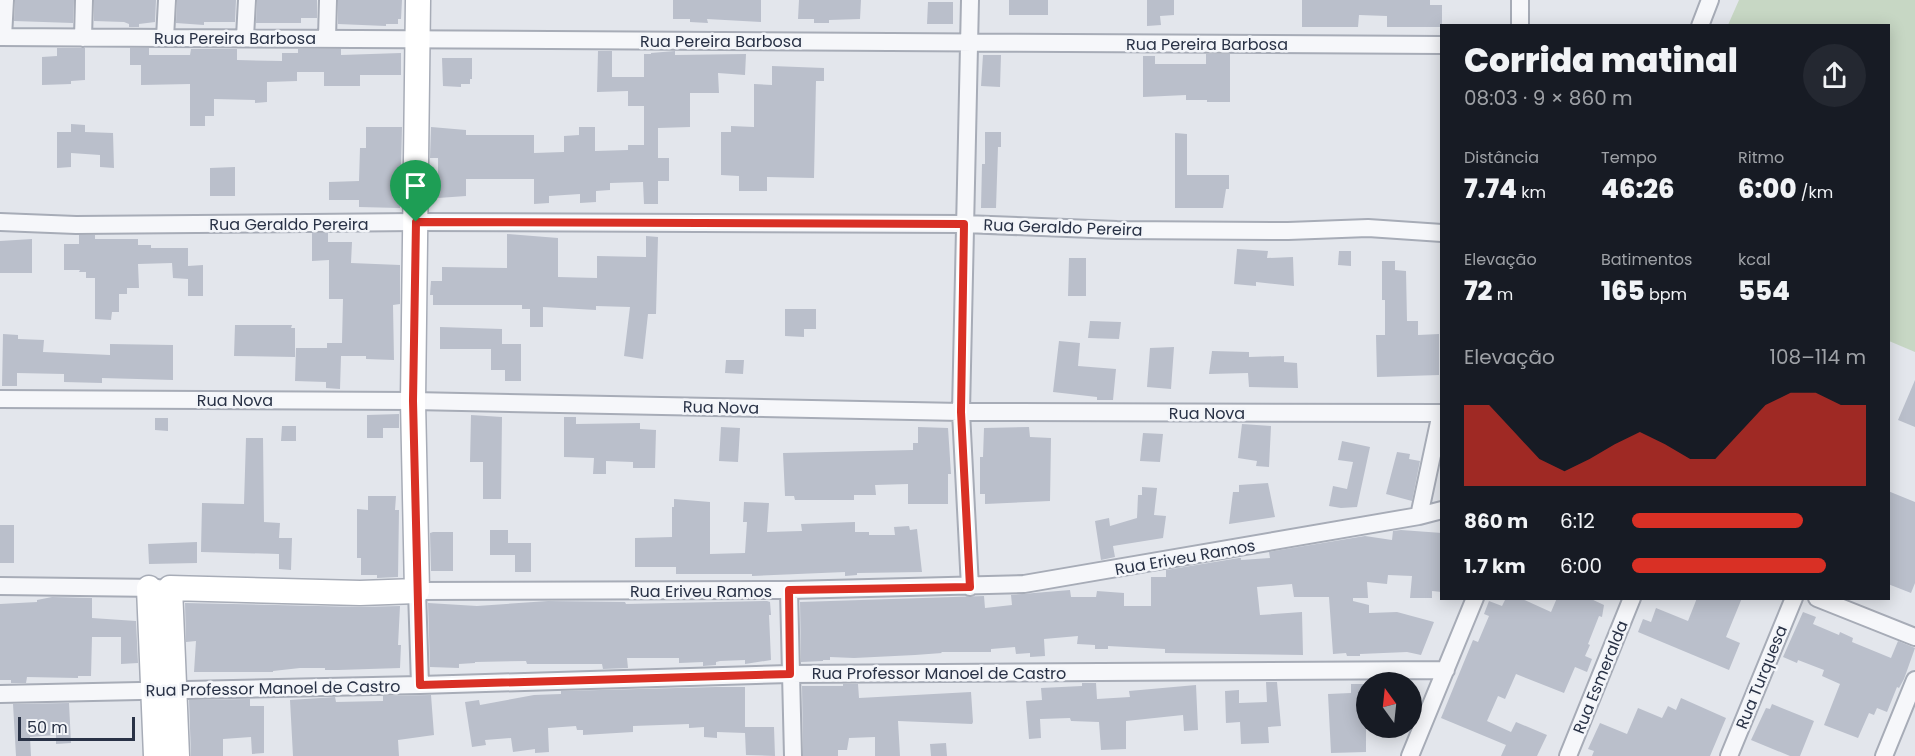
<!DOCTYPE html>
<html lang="pt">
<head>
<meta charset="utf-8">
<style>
  :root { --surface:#171b24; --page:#242831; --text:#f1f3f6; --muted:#9ea1a6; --accent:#d93025 }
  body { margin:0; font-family:Poppins,sans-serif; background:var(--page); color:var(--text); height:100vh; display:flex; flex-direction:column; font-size:22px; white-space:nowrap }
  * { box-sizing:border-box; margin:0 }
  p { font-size:20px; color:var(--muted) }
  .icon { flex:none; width:33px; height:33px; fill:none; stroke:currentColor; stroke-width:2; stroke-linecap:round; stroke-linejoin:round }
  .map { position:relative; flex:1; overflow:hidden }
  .sheet { position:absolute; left:1440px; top:24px; width:450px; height:576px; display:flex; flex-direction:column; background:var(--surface); border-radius:0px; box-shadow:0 3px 15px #0003 }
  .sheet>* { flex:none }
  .needle { width:39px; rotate:345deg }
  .fabs { position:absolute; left:1356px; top:672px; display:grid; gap:12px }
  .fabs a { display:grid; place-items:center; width:66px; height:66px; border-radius:50%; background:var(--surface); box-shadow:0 3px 15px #0003; font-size:30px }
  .scale { position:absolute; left:18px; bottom:15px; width:117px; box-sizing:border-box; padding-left:6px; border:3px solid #293246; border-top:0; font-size:16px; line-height:21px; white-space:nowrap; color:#293246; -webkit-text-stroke:4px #f3f5f9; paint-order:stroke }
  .pin { position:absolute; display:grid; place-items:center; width:51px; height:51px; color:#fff; margin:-62px -26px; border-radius:50% 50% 50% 0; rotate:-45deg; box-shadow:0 0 6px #0007 }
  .pin .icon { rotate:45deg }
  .round { display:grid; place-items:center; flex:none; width:63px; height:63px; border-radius:32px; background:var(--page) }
  .head { display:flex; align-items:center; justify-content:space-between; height:102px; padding:0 24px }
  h1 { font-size:33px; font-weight:800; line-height:45px }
  .figures { display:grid; grid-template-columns:repeat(3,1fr); gap:9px; height:102px; padding:6px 24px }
  .figures div { display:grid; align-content:center }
  .figures b { font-size:26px; font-weight:800 }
  .figures small { font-size:16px; font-weight:400 }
  .figures p { font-size:16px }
  .chart { height:168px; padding:12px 24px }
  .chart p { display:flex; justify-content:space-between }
  .chart svg { width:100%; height:108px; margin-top:6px; fill:var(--accent); opacity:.7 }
  ul { padding:0 24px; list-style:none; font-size:20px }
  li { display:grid; grid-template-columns:96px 72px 1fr; align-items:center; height:45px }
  li i { height:15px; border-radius:8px; background:var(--accent) }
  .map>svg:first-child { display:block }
  .green { fill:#c7d7c4 }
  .building { fill:#babfcb }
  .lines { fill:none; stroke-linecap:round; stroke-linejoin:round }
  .street-casing { stroke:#a7acb7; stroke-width:20 }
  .secondary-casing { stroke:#a7acb7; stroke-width:27 }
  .street { stroke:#f6f7fa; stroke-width:16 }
  .secondary { stroke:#fff; stroke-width:24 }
  .route-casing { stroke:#fff; stroke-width:12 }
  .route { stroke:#d93025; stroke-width:8 }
  .labels { text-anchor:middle; stroke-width:5; stroke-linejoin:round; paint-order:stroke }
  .street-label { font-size:16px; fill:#293246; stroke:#f3f5f9 }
</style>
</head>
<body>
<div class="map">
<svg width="1915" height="756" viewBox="0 0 1915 756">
  <rect width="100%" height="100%" fill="#e3e6ec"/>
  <path class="green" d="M1739 0H1915V352L1889 341 1888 26 1728 25Z"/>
  <path class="building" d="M15 0H74L73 23 14 21Z
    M94 0H156L155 22 139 24V27H129V24L124 22 94 21Z
    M177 0H236L235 22H204V25L176 23Z
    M257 0H317V18H301V23H256Z
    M338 0H402L401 19H398V24H386V26L338 24Z
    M673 0H761V22L707 19 708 23 690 22V19H673Z
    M799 0H861L860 19 829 20V23H814V19H798Z
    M1009 0H1048V15H1009Z
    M1147 0H1174V15L1160 16 1161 25 1147 26Z
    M1302 0H1430V5H1442V27H1387V16L1359 15 1358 27H1302Z
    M928 2H953V24H927Z
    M57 48H85V80L71 81V84L42 85V57L57 56Z
    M130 48H149V55H190L191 49H237V60L282 61V53H298V49H341V55L401 53V75H360V86H324V72H297V81L267 82V102L255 103V100L214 99V116H205V126H190V84L141 85V65H130Z
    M598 51H612V77H644V54H651V53L675 51V55L746 54 745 75 718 73 719 93H690V127L658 128V158H669V181H658V204H644L643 182 610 183V190L596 191V202L580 203V194L549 196V203L534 204V179H466V196L438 198V158H430L431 127 466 130V135H534V153L564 152V136L579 135V127H595V151L628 150V145H644V106H628V91L597 92Z
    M1206 54H1230V102H1207V100H1186V95L1143 97V56H1155V64H1206Z
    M983 55H1001L1000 87 981 86Z
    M442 58H472V79H470V84H461V87L443 86Z
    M772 66 824 68V81H816L814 178 767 177V191H739V176L721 175V132H731V126L754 127V84L772 85Z
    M71 124 85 125V132L113 133 114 168 100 167V155L71 153V167L57 168V132H71Z
    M366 127H402L400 208 359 207V200H329V182L359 181 360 148H366Z
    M985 132H1001V147H998L996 208H981L982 164H985Z
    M1175 133 1187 134V175H1229V189H1226L1223 208H1175Z
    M235 167V196H210V168Z
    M312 233H328V242H352L351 263 400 265V304L393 305 394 360 366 359V356H341L340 389 326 388V382L295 381 296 348H327V343H342L343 299H329V260L312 261Z
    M507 234 558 238V277L597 278V256L646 257V236L658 237 656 314H648L643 359 624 356 630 307 596 306V310L543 307V327H530V309H522V305H433V295H430L431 281H442V267L507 268Z
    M79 235H95V239H138V245H151V248H188V266L203 265V296H188V279L173 278 172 263 138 264 139 288H127V294H119V312H112L111 320 95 319V278H86V272H79L80 270H64V244H79Z
    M32 239V273H0V241Z
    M1237 249 1268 251 1267 258 1293 257 1294 286 1256 282V286L1234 284Z
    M1339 251H1351V266L1338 265Z
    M1069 258H1086V296H1068Z
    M1382 261H1395V270L1406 271 1407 321H1418V335L1439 334V375L1377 377 1376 335H1385V300H1382Z
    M785 309H816V329H804V337L785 336Z
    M1090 321 1121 322 1119 339 1088 338Z
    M235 325H292L291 328H295V357L234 356Z
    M440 327 502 329V344H521V381H505V370H491V349H440Z
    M3 334 18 335V339L44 340 43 352 110 355V344L173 345V380L102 378V383L64 382V374L17 373V386H2Z
    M1059 341 1080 343 1078 366 1116 369 1113 400H1097V397L1053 392Z
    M1174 347 1171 389 1147 387 1150 348Z
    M1212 351 1249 352V357L1284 356V362L1297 363 1298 388 1249 387 1248 373 1209 374Z
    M726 360H744L743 374 725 373Z
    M1915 380V427L1898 420Z
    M399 414V428H383V438H367V415Z
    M471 415 502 417 501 499H483V462H470Z
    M564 417H576V424L640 423V429L656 430 655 468H633V462L606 461V474H593L594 458 564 457Z
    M155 418H168V431L155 430Z
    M1242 424 1271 426 1269 467 1256 466 1257 461 1238 458Z
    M282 426H296V441H281Z
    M721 427 740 428 738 462 719 461Z
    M918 427 948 428 951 474H948V504H908V484L875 485 876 495H854V500H795L794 496H785L783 453 913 450V443H918Z
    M1029 427 1030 437 1051 438 1050 501 985 504V494H980V457H983L984 428Z
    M1143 433 1163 434 1160 462 1140 461Z
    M246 438H263L264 522 280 523 279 538H292L291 570 279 569V554L201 552 202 503 244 504Z
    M1342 441 1370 447 1357 507 1341 508 1329 506 1333 486 1347 489 1353 462 1338 460Z
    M1397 452 1410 454 1409 459 1420 461 1412 501 1386 494Z
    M1268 483 1275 517 1229 524 1233 492H1239V485Z
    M1142 487 1157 488 1154 515 1166 516 1163 538 1113 546 1115 557 1101 560 1095 521 1109 518 1110 526 1137 518 1138 495H1142Z
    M1888 491 1915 502V583L1911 593 1888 584Z
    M368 496H396L395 510H399L398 577 377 578V575H361V558H357V509L368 510Z
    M674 499 710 502V554L745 553 747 522H743L744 502 769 503 767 532 802 531 801 524 855 522V532H869V535H895L894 527 909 526 910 530 917 529 922 572 857 573V575L845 576V572L752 576V574H676V567H635V538L672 537V507H674Z
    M0 525H14V563H0Z
    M490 530H508V543H531V572H515V555H490Z
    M1401 530 1442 533V592L1432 591V598H1410L1412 576 1388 575 1387 584 1367 582 1368 598H1353V601L1369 605V613L1397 612 1434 622 1421 655 1407 652 1360 654V656H1347L1346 653 1333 654 1329 597H1294L1292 584 1257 587 1260 615 1302 612 1303 655 1165 653V649L1108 646V649H1095V645L1077 644 1078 636 1044 639 1045 656 1030 657V653L1016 654 1015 647 991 649V652H941L942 653 915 655 854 658 830 657V660H823V661L801 662 800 602 984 596 985 608 1012 605 1011 595 1070 590 1071 597H1096L1097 591 1124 593V606H1151V577H1166V570L1239 558H1241V560L1270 558 1269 552 1365 536 1392 540 1393 531Z
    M433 532H453V571H431L430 533Z
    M197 542V563L149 564 148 544Z
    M52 597 92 598V618L136 621 138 663 121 664V637H92L91 676H78V678L27 677 26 683H11V680H0V604L37 602V600Z
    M1506 598H1520L1551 612 1557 598H1589L1604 605 1602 617 1599 616 1588 644 1590 645 1585 656 1592 659 1587 672 1575 667 1564 693 1516 674 1505 699 1498 696 1487 721 1511 732 1516 722 1547 735 1537 756H1501L1506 745 1441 718 1473 640 1478 642 1489 616 1484 614 1489 601 1502 606Z
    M1697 598H1742L1726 637 1740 643 1729 670 1638 632 1643 619 1651 622 1656 608 1688 621Z
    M548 601 625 602 626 604 767 601 770 602 771 615H769L771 660 745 664V660L720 661 716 662V665L703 666V662L679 663V658H627L628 668 603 669 602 664H527L526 661 475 662V663L459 664V668L430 667 428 603 477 606Z
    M185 603 360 607 400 606 398 645H401L400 668 338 670H325V668H300L273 671V672H194L196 641 186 642Z
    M1803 612 1816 617 1813 624 1839 635 1840 632 1853 638 1852 642 1891 658 1898 641 1915 648 1904 679 1899 688 1897 687 1887 712 1877 708 1874 715 1869 713 1858 738 1824 725 1840 684 1822 676 1824 670 1798 660 1797 663 1783 657Z
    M1266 682H1277L1281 726 1268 727 1269 743 1241 744 1240 722 1226 723 1225 691 1239 690V703L1267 702Z
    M1082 683H1096L1097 699 1130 697 1129 691 1196 685 1198 730 1184 731 1183 715 1126 721V749L1101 750 1099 722 1071 721 1070 718 1040 719 1041 738 1029 739 1026 701 1042 700 1041 688 1082 686Z
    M843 684H858L859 698 971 692 973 722 972 724 898 721 900 756H875V737L849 738 847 750H838V756H803L802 686H843Z
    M1351 684H1364L1365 689H1366V752L1331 753 1328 694 1351 693Z
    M716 687H745V727H774L775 756 746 755 745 733 717 732V738L704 737V727L689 728V724L633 726V732L583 735V730H577L576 726 548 728 549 752 535 753V749L513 752 511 738 485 740 486 745 472 747 465 702 479 700 480 705 534 695 561 694V691Z
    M431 695 434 735 398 740 399 756H293L290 700 335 697 336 702 383 701V696Z
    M1681 698 1726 718 1710 756H1592L1594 751 1588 749 1600 723 1627 734 1638 708 1662 718 1668 706 1676 710Z
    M250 699V706H264V753L252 754 251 737 223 739V756H191L189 700Z
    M69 703 71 743 56 744V735L30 737 31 756H16L13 704Z
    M1772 704 1814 721 1800 756H1790L1751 740 1766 708 1770 709Z
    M946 743 947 756H931L930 744Z"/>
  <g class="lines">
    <defs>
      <path id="street" d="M970 0 961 412 970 587
        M1520 0V26
        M1700 26 1710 0
        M0 37 1442 45
        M3 37 5 0
        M245 37 247 0
        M83 38 84 0
        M165 38 167 0
        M327 38 328 0
        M0 222 76 225 416 222 964 224 1117 230 1288 231 1368 228 1442 233
        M0 399 413 401 961 412 1442 413
        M1419 516 1441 413
        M0 586 158 588
        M789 590 793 756
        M1817 598 1915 637
        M420 685 417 591 789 590 1024 584 1419 516 1442 510
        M0 694 420 685 790 674 1446 670
        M1410 756 1475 598
        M1568 756 1632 598
        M1729 756 1794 598
        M1884 756 1915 680"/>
      <path id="secondary" d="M149 588 156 756
        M177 756 170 588 360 593 417 591 413 401 418 0"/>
    </defs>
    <use href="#street" class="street-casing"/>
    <use href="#secondary" class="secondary-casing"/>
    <use href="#street" class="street"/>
    <use href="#secondary" class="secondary"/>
  </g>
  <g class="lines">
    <defs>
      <path id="route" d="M416 222 964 224 961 412 970 587 789 590 790 674 420 685 413 401Z"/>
    </defs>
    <use href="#route" class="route-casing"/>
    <use href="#route" class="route"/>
  </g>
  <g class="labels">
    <g class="street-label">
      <text x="235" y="44">Rua Pereira Barbosa</text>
      <text x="721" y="47">Rua Pereira Barbosa</text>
      <text x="1207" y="50">Rua Pereira Barbosa</text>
      <text x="289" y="230">Rua Geraldo Pereira</text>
      <text transform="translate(1063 227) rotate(2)" y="6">Rua Geraldo Pereira</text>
      <text x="235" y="406">Rua Nova</text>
      <text transform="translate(721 407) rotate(1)" y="6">Rua Nova</text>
      <text x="1207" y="419">Rua Nova</text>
      <text transform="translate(1185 557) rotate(-10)" y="6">Rua Eriveu Ramos</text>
      <text x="701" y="597">Rua Eriveu Ramos</text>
      <text x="939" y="679">Rua Professor Manoel de Castro</text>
      <text transform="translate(1600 677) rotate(-68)" y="6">Rua Esmeralda</text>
      <text transform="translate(1761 677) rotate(-68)" y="6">Rua Turquesa</text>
      <text transform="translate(273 688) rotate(-1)" y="6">Rua Professor Manoel de Castro</text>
    </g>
  </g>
</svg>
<div class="fabs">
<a><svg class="needle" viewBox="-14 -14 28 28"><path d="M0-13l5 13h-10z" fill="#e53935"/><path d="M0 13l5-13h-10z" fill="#9ea1a6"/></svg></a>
</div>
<div class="scale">50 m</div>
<div class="pin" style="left:416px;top:222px;background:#1e9e55"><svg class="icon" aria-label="arrive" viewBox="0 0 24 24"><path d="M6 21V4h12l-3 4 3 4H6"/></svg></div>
<section class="sheet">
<div class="head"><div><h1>Corrida matinal</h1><p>08:03 · 9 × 860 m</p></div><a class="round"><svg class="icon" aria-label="share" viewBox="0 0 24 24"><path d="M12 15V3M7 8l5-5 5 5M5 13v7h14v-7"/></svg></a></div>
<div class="figures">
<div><p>Distância</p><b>7.74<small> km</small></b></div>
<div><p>Tempo</p><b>46:26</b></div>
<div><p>Ritmo</p><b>6:00<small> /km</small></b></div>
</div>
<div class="figures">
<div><p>Elevação</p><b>72<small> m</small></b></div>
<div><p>Batimentos</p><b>165<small> bpm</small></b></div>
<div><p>kcal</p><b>554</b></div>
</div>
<div class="chart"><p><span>Elevação</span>108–114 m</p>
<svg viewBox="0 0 160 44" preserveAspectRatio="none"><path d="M0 44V11L10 11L20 22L30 33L40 38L50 33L60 27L70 22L80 27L90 33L100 33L110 22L120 11L130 6L140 6L150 11L160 11V44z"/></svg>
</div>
<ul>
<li><b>860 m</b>6:12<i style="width:73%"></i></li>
<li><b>1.7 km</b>6:00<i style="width:83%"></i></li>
</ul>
</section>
</div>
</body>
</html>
